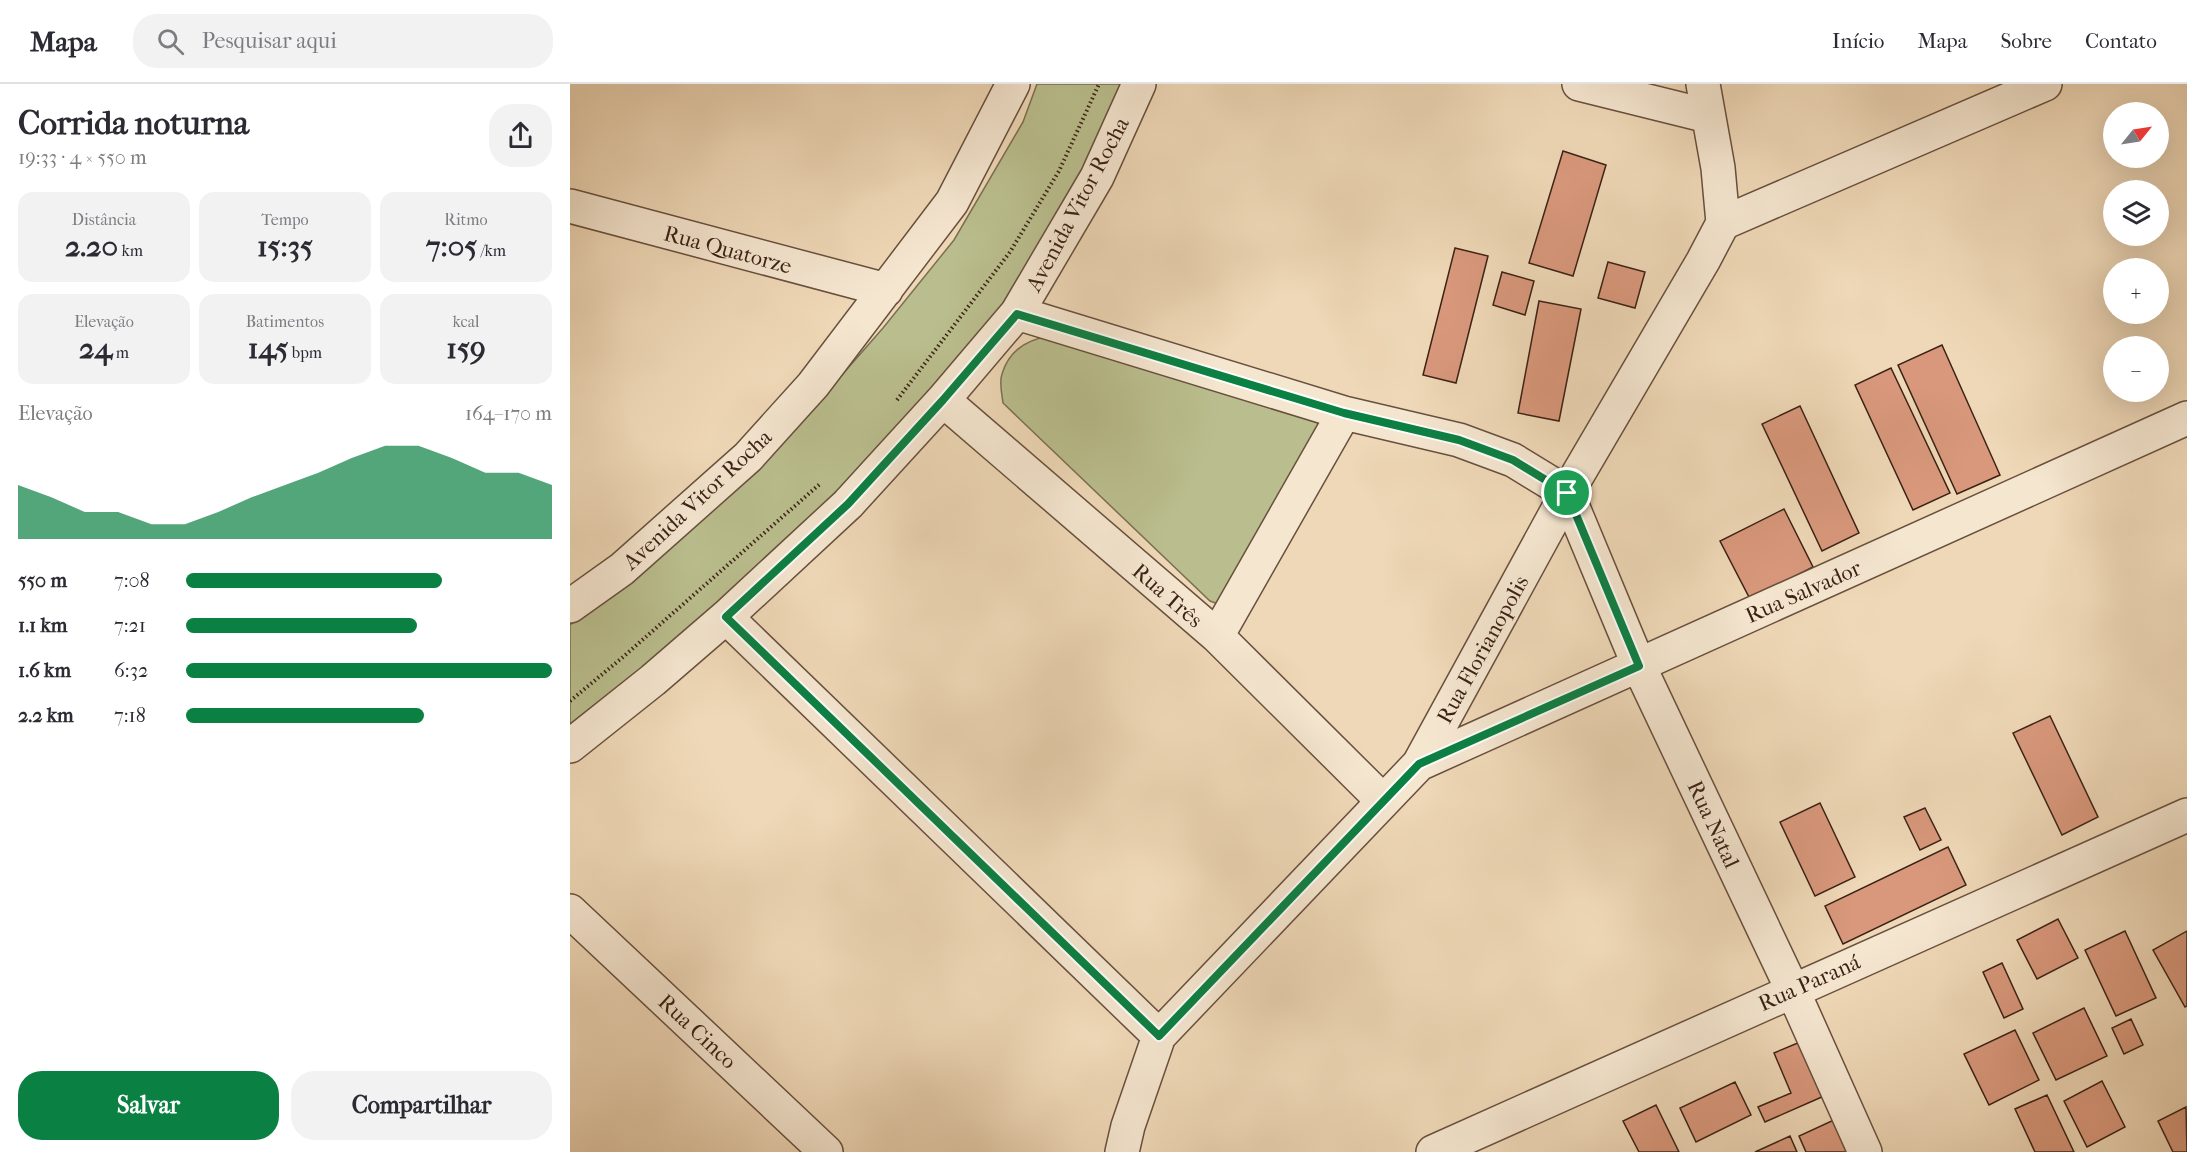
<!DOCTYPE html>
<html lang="pt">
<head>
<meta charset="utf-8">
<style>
  :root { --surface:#fff; --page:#f2f2f3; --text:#2b2b33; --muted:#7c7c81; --line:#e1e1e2; --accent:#0b8043 }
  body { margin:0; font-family:"IM FELL French Canon",serif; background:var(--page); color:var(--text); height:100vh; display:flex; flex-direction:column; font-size:22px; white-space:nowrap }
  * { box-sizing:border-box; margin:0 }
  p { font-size:20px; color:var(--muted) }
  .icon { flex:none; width:33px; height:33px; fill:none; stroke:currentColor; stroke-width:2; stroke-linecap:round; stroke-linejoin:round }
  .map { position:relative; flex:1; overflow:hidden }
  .sheet { display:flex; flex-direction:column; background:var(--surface); width:570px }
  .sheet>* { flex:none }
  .needle { width:39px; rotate:60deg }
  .controls { position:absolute; left:1533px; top:18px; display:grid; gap:12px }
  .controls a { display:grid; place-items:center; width:66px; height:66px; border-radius:50%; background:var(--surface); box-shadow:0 6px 24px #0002; font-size:30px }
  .pin { position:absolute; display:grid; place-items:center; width:51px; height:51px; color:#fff; margin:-26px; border:3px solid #fff; border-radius:50%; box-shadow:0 2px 6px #0007 }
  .round { display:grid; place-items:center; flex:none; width:63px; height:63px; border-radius:24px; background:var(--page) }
  .head { display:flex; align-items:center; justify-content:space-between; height:102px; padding:0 18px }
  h1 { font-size:33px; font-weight:800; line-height:45px }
  .figures { display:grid; grid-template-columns:repeat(3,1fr); gap:9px; height:102px; padding:6px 18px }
  .figures div { display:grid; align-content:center; border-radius:15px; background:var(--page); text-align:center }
  .figures b { font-size:30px; font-weight:800 }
  .figures small { font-size:16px; font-weight:400 }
  .figures p { font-size:16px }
  .chart { height:168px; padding:12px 18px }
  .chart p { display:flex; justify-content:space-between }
  .chart svg { width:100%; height:108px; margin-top:6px; fill:var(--accent); opacity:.7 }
  .cta { display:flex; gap:12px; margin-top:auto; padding:12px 18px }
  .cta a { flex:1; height:69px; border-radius:24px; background:var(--accent); color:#fff; font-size:24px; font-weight:800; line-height:69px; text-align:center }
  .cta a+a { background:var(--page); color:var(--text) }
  ul { padding:0 18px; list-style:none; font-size:20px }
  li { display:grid; grid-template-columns:96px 72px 1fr; align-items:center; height:45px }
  li i { height:15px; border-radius:8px; background:var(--accent) }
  header { display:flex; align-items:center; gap:36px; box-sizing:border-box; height:84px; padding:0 30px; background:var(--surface); border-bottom:2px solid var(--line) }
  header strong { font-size:28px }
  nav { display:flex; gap:33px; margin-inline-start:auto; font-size:21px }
  .search { width:420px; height:54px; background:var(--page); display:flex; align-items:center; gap:15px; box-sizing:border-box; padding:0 21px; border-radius:24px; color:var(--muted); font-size:22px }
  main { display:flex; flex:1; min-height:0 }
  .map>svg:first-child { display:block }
  .green { fill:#babe8e; stroke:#7a7052; stroke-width:1.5 }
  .building { fill:#d9987c; stroke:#3b2216; stroke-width:1.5 }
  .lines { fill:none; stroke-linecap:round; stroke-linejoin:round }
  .minor-casing { stroke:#68503e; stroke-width:36 }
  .path { stroke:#3b2216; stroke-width:4; stroke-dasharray:1.5 3; stroke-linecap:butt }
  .minor { stroke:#f5e6d0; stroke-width:33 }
  .route-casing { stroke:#fff; stroke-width:12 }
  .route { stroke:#0b8043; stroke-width:8 }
  .labels { text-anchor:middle; stroke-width:6; stroke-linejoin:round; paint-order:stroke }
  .street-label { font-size:22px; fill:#3b2216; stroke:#f5e6d0 }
</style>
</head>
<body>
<header>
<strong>Mapa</strong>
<div class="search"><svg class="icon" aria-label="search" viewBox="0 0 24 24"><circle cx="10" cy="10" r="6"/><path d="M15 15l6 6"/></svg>Pesquisar aqui</div>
<nav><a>Início</a><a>Mapa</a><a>Sobre</a><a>Contato</a></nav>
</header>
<main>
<section class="sheet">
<div class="head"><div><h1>Corrida noturna</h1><p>19:33 · 4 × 550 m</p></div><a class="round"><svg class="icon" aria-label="share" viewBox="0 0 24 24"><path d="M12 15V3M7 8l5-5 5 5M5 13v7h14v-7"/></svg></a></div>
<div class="figures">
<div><p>Distância</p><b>2.20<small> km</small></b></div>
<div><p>Tempo</p><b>15:35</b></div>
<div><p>Ritmo</p><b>7:05<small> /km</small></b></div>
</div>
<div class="figures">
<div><p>Elevação</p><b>24<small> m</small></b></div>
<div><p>Batimentos</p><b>145<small> bpm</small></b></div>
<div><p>kcal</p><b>159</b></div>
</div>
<div class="chart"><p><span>Elevação</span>164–170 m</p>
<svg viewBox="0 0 160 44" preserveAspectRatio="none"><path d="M0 44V22L10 27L20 33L30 33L40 38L50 38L60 33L70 27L80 22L90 17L100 11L110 6L120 6L130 11L140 17L150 17L160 22V44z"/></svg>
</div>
<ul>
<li><b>550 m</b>7:08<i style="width:70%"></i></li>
<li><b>1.1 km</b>7:21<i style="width:63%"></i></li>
<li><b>1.6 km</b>6:32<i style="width:100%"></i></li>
<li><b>2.2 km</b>7:18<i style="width:65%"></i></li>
</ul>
<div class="cta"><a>Salvar</a><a>Compartilhar</a></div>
</section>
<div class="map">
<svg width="1617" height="1068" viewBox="0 0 1617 1068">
  <rect width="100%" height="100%" fill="#efd8b7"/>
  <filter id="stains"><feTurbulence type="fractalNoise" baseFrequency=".00333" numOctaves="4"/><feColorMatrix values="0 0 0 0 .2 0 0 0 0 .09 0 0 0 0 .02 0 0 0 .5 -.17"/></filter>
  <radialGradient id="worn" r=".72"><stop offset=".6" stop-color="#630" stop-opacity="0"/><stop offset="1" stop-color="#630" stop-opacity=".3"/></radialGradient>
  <path class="green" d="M467 0H558L515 90 432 221 373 297 275 408 171 501 31 619 0 642V541L118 447 215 356 313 244 384 156 453 38Z
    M481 252 753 337 651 521 640 517 433 319C432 311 429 298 432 290 439 266 458 255 481 252Z"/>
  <path class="building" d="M993 67 1036 81 1003 192 959 179Z
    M885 164 918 172 886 299 853 291Z
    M1038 178 1075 188 1065 224 1028 214Z
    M932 188 964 197 955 231 923 221Z
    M969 217 1011 225 989 337 948 329Z
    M1372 261 1430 391 1387 410 1328 281Z
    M1321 284 1380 409 1343 426 1285 301Z
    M1230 322 1289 449 1252 467 1192 340Z
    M1214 425 1243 483 1180 515 1150 457Z
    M1480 632 1528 733 1492 751 1443 649Z
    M1250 719 1285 793 1245 812 1210 738Z
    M1355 724 1371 756 1350 766 1334 733Z
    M1378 763 1396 801 1273 860 1255 822Z
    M1488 835 1508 874 1467 895 1447 856Z
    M1555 847 1586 914 1546 932 1515 866Z
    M1617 847V922L1615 923 1583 866Z
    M1432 879 1453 925 1434 934 1413 888Z
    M1514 924 1537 972 1486 996 1463 949Z
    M1561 935 1573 961 1554 970 1542 944Z
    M1445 946 1469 996 1419 1021 1394 970Z
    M1230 958 1254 1012 1195 1038 1188 1023 1221 1009 1204 969Z
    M1532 997 1555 1043 1517 1063 1494 1017Z
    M1165 998 1181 1031 1126 1058 1110 1024Z
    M1477 1011 1504 1068H1465L1445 1025Z
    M1086 1021 1109 1068H1069L1053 1037Z
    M1616 1023 1617 1068H1603L1588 1037Z
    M1266 1035 1281 1068H1236L1229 1052Z
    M1220 1052 1227 1068H1185Z"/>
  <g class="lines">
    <defs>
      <path id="minor" d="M1009 0 1138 32
        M0 122 316 206
        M1153 139 1475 0
        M447 229 774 329 889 356 943 376 997 409 1069 582 1222 905 1295 1068
        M373 316 647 552 813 717
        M0 522 52 485 178 373 243 301 382 118 443 0
        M156 533 589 952
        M647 552 774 329
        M0 662 83 596 156 533 278 420 373 316 447 229 527 93 569 0
        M849 680 1617 334
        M0 827 256 1068
        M552 1068 558 1042 589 952 849 680 997 409 1133 177 1153 139 1148 84 1133 0
        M863 1068 1617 731"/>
    </defs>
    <use href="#minor" class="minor-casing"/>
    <path class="path" d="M327 316 440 168 489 87 529 0
      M0 617 53 573 251 399"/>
    <use href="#minor" class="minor"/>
  </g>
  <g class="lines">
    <defs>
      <path id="route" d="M447 230 774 329 889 356 943 376 997 409 1069 582 849 680 589 952 156 533 278 420 373 316Z"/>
    </defs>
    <use href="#route" class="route-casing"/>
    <use href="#route" class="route"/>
  </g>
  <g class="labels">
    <g class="street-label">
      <text transform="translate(507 120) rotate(-62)" y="8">Avenida Vitor Rocha</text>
      <text transform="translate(158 165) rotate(15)" y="8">Rua Quatorze</text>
      <text transform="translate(127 415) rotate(-43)" y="8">Avenida Vitor Rocha</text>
      <text transform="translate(1233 507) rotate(-24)" y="8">Rua Salvador</text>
      <text transform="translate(598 511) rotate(41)" y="8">Rua Três</text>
      <text transform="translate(912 565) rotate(-61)" y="8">Rua Florianopolis</text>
      <text transform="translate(1144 740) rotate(65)" y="8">Rua Natal</text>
      <text transform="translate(1239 898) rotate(-24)" y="8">Rua Paraná</text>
      <text transform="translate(128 947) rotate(43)" y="8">Rua Cinco</text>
    </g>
  </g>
  <rect width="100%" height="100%" filter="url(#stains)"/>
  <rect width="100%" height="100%" fill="url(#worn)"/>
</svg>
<div class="controls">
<a><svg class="needle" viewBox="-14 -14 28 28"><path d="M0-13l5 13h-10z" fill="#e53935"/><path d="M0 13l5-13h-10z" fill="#7c7c81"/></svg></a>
<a><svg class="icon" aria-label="layers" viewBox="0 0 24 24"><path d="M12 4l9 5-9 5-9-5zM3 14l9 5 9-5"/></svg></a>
<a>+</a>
<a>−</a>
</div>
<div class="pin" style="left:997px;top:409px;background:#1e9e55"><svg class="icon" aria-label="arrive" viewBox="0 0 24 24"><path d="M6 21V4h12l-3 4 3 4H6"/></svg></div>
</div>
</main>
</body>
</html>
